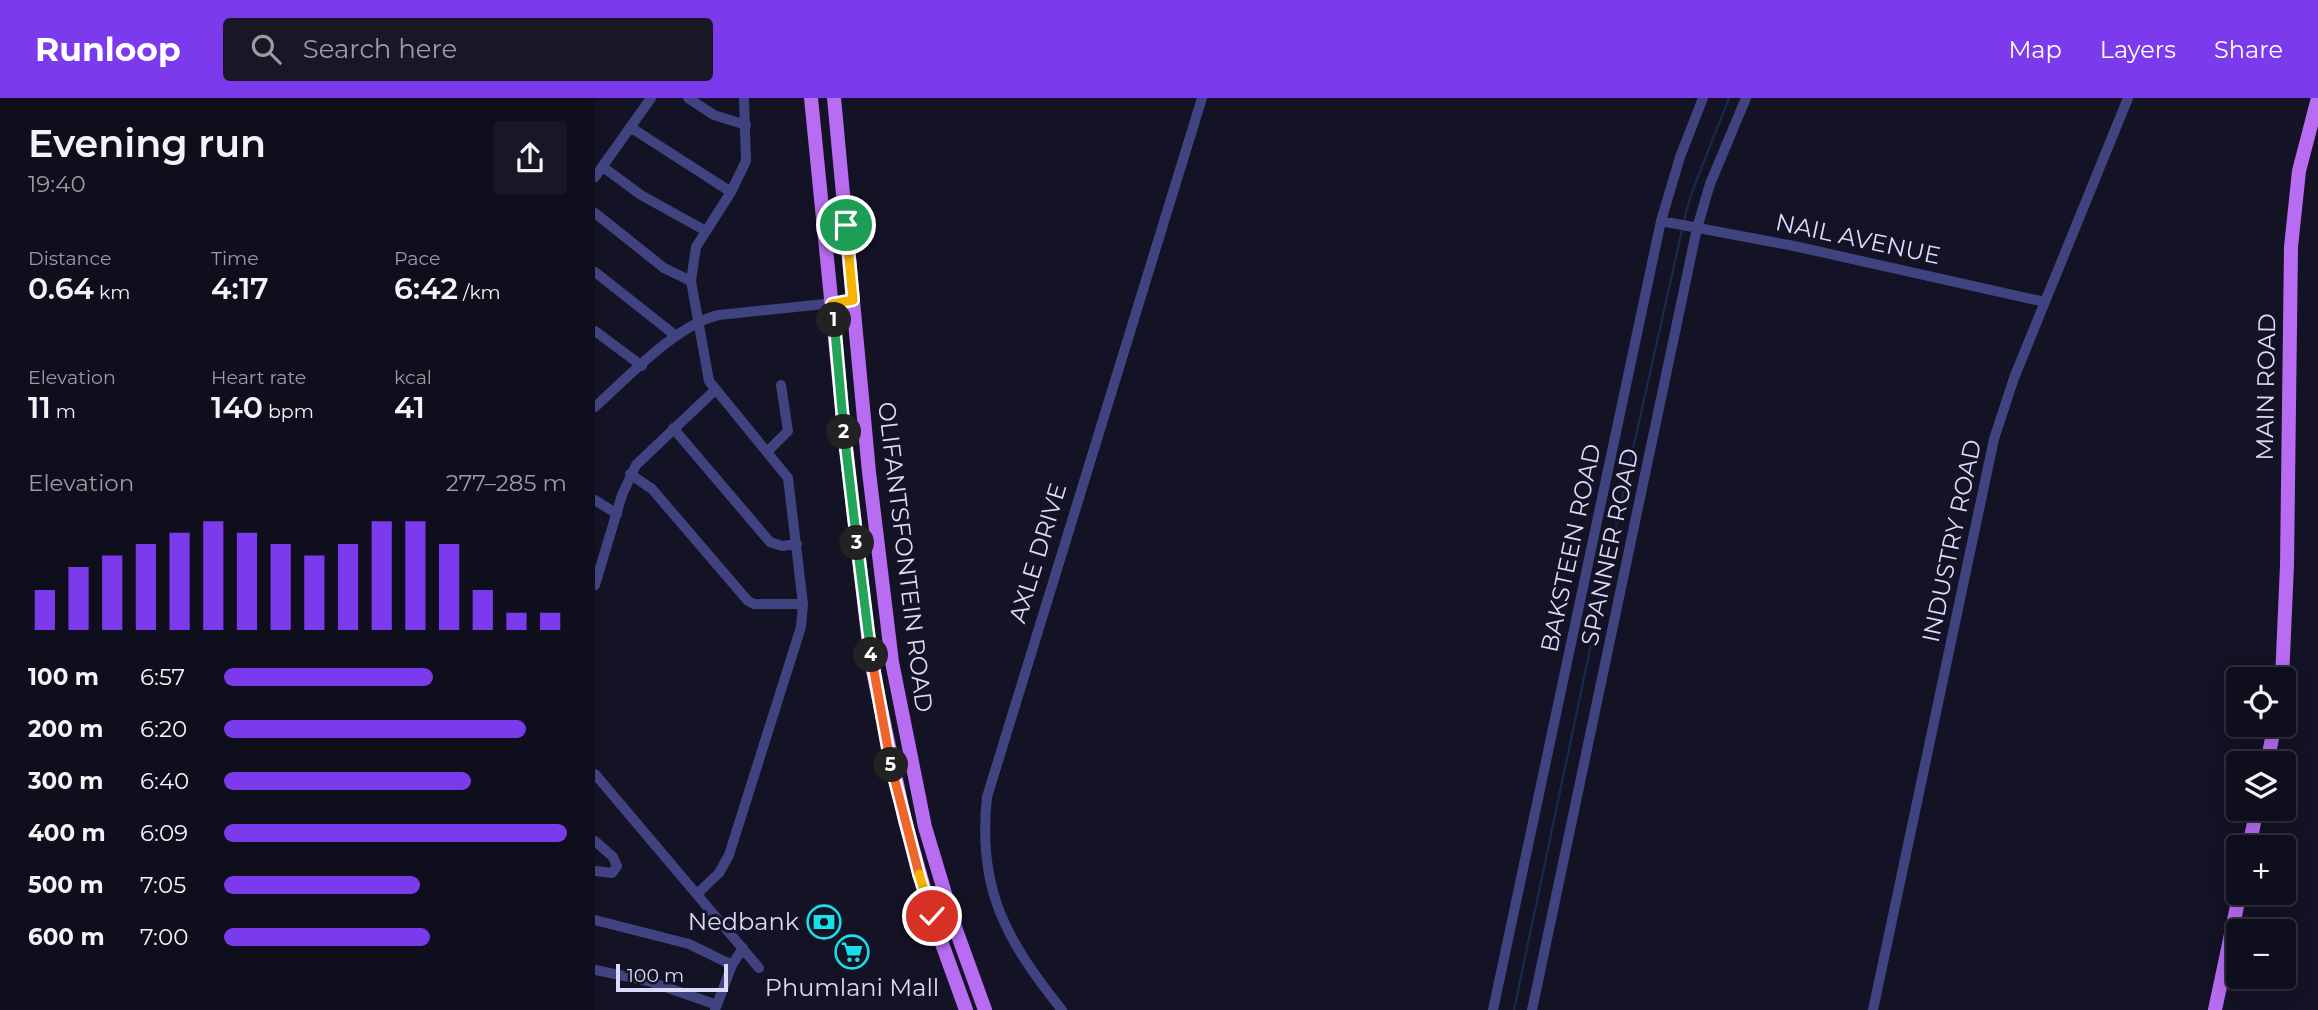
<!DOCTYPE html>
<html lang="en">
<head>
<meta charset="utf-8">
<style>
  :root { --surface:#0f0e1c; --page:#181725; --text:#f1f3f6; --muted:#9b9ca3; --line:#2f2e3b; --accent:#7c3aed }
  body { margin:0; font-family:Montserrat,sans-serif; background:var(--page); color:var(--text); height:100vh; display:flex; flex-direction:column; font-size:26px; white-space:nowrap }
  * { box-sizing:border-box; margin:0 }
  p { font-size:23px; color:var(--muted) }
  .icon { flex:none; width:38px; height:38px; fill:none; stroke:currentColor; stroke-width:2; stroke-linecap:round; stroke-linejoin:round }
  .map { position:relative; flex:1; overflow:hidden }
  .details { display:flex; flex-direction:column; background:var(--surface); width:595px }
  .details>* { flex:none }
  .fabs { position:absolute; left:1631px; top:569px; display:grid; gap:14px }
  .fabs a { display:grid; place-items:center; width:70px; height:70px; border-radius:7px; background:var(--surface); box-shadow:0 4px 18px #0003,0 0 0 2px var(--line); font-size:35px }
  .scale { position:absolute; left:21px; bottom:18px; width:112px; box-sizing:border-box; padding-left:7px; border:4px solid #dcdafb; border-top:0; font-size:19px; line-height:24px; white-space:nowrap; color:#dcdafb; -webkit-text-stroke:5px #141225; paint-order:stroke }
  .pin { position:absolute; display:grid; place-items:center; width:60px; height:60px; color:#fff; margin:-30px; border:4px solid #fff; border-radius:50%; box-shadow:0 2px 7px #0007 }
  .km { position:absolute; width:35px; height:35px; margin:-18px; border-radius:50%; background:#222; color:#fff; font-size:19px; line-height:35px; text-align:center }
  .round { display:grid; place-items:center; flex:none; width:74px; height:74px; border-radius:7px; background:var(--page) }
  .head { display:flex; align-items:center; justify-content:space-between; height:119px; padding:0 28px }
  h1 { font-size:38px; font-weight:600; line-height:52px }
  .metrics { display:grid; grid-template-columns:repeat(3,1fr); gap:10px; height:119px; padding:7px 28px }
  .metrics div { display:grid; align-content:center }
  .metrics b { font-size:30px; font-weight:600 }
  .metrics small { font-size:19px; font-weight:400 }
  .metrics p { font-size:19px }
  .chart { height:196px; padding:14px 28px }
  .chart p { display:flex; justify-content:space-between }
  .chart svg { width:100%; height:126px; margin-top:7px; stroke:var(--accent); stroke-width:6 }
  ul { padding:0 28px; list-style:none; font-size:23px }
  li { display:grid; grid-template-columns:112px 84px 1fr; align-items:center; height:52px }
  li i { height:18px; border-radius:9px; background:var(--accent) }
  header { display:flex; align-items:center; gap:42px; box-sizing:border-box; height:98px; padding:0 35px; background:var(--accent); color:#fff }
  header strong { font-size:33px }
  nav { display:flex; gap:38px; margin-inline-start:auto; font-size:24px }
  .search { width:490px; height:63px; background:var(--page); display:flex; align-items:center; gap:18px; box-sizing:border-box; padding:0 24px; border-radius:7px; color:var(--muted); font-size:26px }
  main { display:flex; flex:1; min-height:0 }
  .map>svg:first-child { display:block }
  .lines { fill:none; stroke-linecap:round; stroke-linejoin:round }
  .stream { stroke:#142a48; stroke-width:2.5 }
  .minor { stroke:#414280; stroke-width:10 }
  .major { stroke:#b86cf1; stroke-width:14 }
  .split-1-casing { stroke:#fff; stroke-width:14 }
  .split-2-casing { stroke:#fff; stroke-width:14 }
  .split-3-casing { stroke:#fff; stroke-width:14 }
  .split-4-casing { stroke:#fff; stroke-width:14 }
  .split-5-casing { stroke:#fff; stroke-width:14 }
  .split-6-casing { stroke:#fff; stroke-width:14 }
  .split-7-casing { stroke:#fff; stroke-width:14 }
  .split-1 { stroke:#f5b400; stroke-width:9 }
  .split-2 { stroke:#22a559; stroke-width:9 }
  .split-3 { stroke:#22a559; stroke-width:9 }
  .split-4 { stroke:#22a559; stroke-width:9 }
  .split-5 { stroke:#f0652b; stroke-width:9 }
  .split-6 { stroke:#f0652b; stroke-width:9 }
  .split-7 { stroke:#f5b400; stroke-width:9 }
  .labels { text-anchor:middle; stroke-width:6; stroke-linejoin:round; paint-order:stroke }
  .street-label { font-size:24px; fill:#dcdafb; stroke:#141225 }
  .poi-label { font-size:24px; fill:#dcdafb; stroke:#141225; text-anchor:end }
</style>
</head>
<body>
<header>
<strong>Runloop</strong>
<div class="search"><svg class="icon" aria-label="search" viewBox="0 0 24 24"><circle cx="10" cy="10" r="6"/><path d="M15 15l6 6"/></svg>Search here</div>
<nav><a>Map</a><a>Layers</a><a>Share</a></nav>
</header>
<main>
<section class="details">
<div class="head"><div><h1>Evening run</h1><p>19:40</p></div><a class="round"><svg class="icon" aria-label="share" viewBox="0 0 24 24"><path d="M12 15V3M7 8l5-5 5 5M5 13v7h14v-7"/></svg></a></div>
<div class="metrics">
<div><p>Distance</p><b>0.64<small> km</small></b></div>
<div><p>Time</p><b>4:17</b></div>
<div><p>Pace</p><b>6:42<small> /km</small></b></div>
</div>
<div class="metrics">
<div><p>Elevation</p><b>11<small> m</small></b></div>
<div><p>Heart rate</p><b>140<small> bpm</small></b></div>
<div><p>kcal</p><b>41</b></div>
</div>
<div class="chart"><p><span>Elevation</span>277–285 m</p>
<svg viewBox="0 0 160 44" preserveAspectRatio="none"><path d="M5 44V30M15 44V22M25 44V18M35 44V14M45 44V10M55 44V6M65 44V10M75 44V14M85 44V18M95 44V14M105 44V6M115 44V6M125 44V14M135 44V30M145 44V38M155 44V38"/></svg>
</div>
<ul>
<li><b>100 m</b>6:57<i style="width:61%"></i></li>
<li><b>200 m</b>6:20<i style="width:88%"></i></li>
<li><b>300 m</b>6:40<i style="width:72%"></i></li>
<li><b>400 m</b>6:09<i style="width:100%"></i></li>
<li><b>500 m</b>7:05<i style="width:57%"></i></li>
<li><b>600 m</b>7:00<i style="width:60%"></i></li>
</ul>
</section>
<div class="map">
<svg width="1723" height="912" viewBox="0 0 1723 912">
  <rect width="100%" height="100%" fill="#141225"/>
  <g class="lines">
    <path class="stream" d="M1088 125 1097 94 1134 0
      M919 912 1025 409 1087 132"/>
    <path class="minor" d="M93 0 119 17 151 27
      M35 29 136 94
      M8 69 46 97 111 133
      M0 79 56 0
      M0 115 69 170 96 183
      M1066 123 1199 148 1450 204
      M0 174 81 238
      M0 233 47 268
      M0 309C32 280 82 226 124 217L258 203
      M78 330 175 444 187 448 202 446
      M173 353 193 333 186 287
      M35 376 57 391 153 503 159 506H208
      M0 402 22 416
      M0 487 27 397 41 367 119 293
      M0 676 164 870
      M0 743 18 759 22 768 17 775 0 773
      M103 795 124 775 134 757 206 529 208 506 193 380 114 283 96 183 101 149 136 94 151 63 149 0
      M0 822 94 846 137 867
      M0 872 53 883 122 907
      M120 912 137 867 148 850
      M467 912C411 842 382 791 392 699L607 0
      M898 912 1066 123 1085 59 1108 0
      M937 912 1102 130 1115 86 1151 0
      M1278 912 1399 341 1419 280 1533 0"/>
    <path class="major" d="M216 0 249 331 276 564 310 723 337 818 371 912
      M239 0 274 374 297 564 330 729 361 832 390 912
      M1687 581 1692 467 1696 149 1704 73 1723 0
      M1672 665 1680 626
      M1654 749 1662 710
      M1620 912 1645 794"/>
  </g>
  <g class="lines">
    <defs>
      <path id="split-1" d="M239 222 237 206 258 202 251 127"/>
      <path id="split-2" d="M239 222 249 334"/>
      <path id="split-3" d="M249 334 262 445"/>
      <path id="split-4" d="M262 445 276 557"/>
      <path id="split-5" d="M276 557 296 667"/>
      <path id="split-6" d="M296 667 324 776"/>
      <path id="split-7" d="M324 776 337 818"/>
    </defs>
    <use href="#split-1" class="split-1-casing"/>
    <use href="#split-2" class="split-2-casing"/>
    <use href="#split-3" class="split-3-casing"/>
    <use href="#split-4" class="split-4-casing"/>
    <use href="#split-5" class="split-5-casing"/>
    <use href="#split-6" class="split-6-casing"/>
    <use href="#split-7" class="split-7-casing"/>
    <use href="#split-1" class="split-1"/>
    <use href="#split-2" class="split-2"/>
    <use href="#split-3" class="split-3"/>
    <use href="#split-4" class="split-4"/>
    <use href="#split-5" class="split-5"/>
    <use href="#split-6" class="split-6"/>
    <use href="#split-7" class="split-7"/>
  </g>
  <defs>
    <symbol id="bank-ring" viewBox="-11 -11 22 22"><circle r="9.5" fill="#141225" stroke="#19dfe9" stroke-width="1.5"/><path d="M-6-4H6V4H-6ZM0-2.3a2.3 2.3 0 1 0 0 4.6a2.3 2.3 0 1 0 0-4.6Z" fill="#19dfe9"/></symbol>
    <symbol id="supermarket-ring" viewBox="-11 -11 22 22"><circle r="9.5" fill="#141225" stroke="#19dfe9" stroke-width="1.5"/><path d="M-6-5.5h2.5l.6 2H6L4.5 2H-2.5L-4.4-4H-6ZM-1.5 3.2a1.3 1.3 0 1 0 .1 0ZM3 3.2a1.3 1.3 0 1 0 .1 0Z" fill="#19dfe9"/></symbol>
  </defs>
  <g fill-rule="evenodd">
    <use href="#bank-ring" x="210" y="805" width="38" height="38"/>
    <use href="#supermarket-ring" x="238" y="835" width="38" height="38"/>
  </g>
  <g class="labels">
    <g class="street-label">
      <text transform="translate(1263 141) rotate(12)" y="8">NAIL AVENUE</text>
      <text transform="translate(1671 289) rotate(-89)" y="8">MAIN ROAD</text>
      <text transform="translate(1357 443) rotate(-78)" y="8">INDUSTRY ROAD</text>
      <text transform="translate(1015 449) rotate(-78)" y="8">SPANNER ROAD</text>
      <text transform="translate(976 450) rotate(-78)" y="8">BAKSTEEN ROAD</text>
      <text transform="translate(443 455) rotate(-73)" y="8">AXLE DRIVE</text>
      <text transform="translate(310 459) rotate(83)" y="8">OLIFANTSFONTEIN ROAD</text>
    </g>
    <g class="poi-label">
      <text x="204" y="832">Nedbank</text>
      <text x="257" y="898" text-anchor="middle">Phumlani Mall</text>
    </g>
  </g>
</svg>
<div class="fabs">
<a><svg class="icon" aria-label="locate" viewBox="0 0 24 24"><circle cx="12" cy="12" r="6"/><path d="M12 2v4M12 18v4M2 12h4M18 12h4"/></svg></a>
<a><svg class="icon" aria-label="layers" viewBox="0 0 24 24"><path d="M12 4l9 5-9 5-9-5zM3 14l9 5 9-5"/></svg></a>
<a>+</a>
<a>−</a>
</div>
<div class="scale">100 m</div>
<div class="pin" style="left:251px;top:127px;background:#1e9e55"><svg class="icon" aria-label="arrive" viewBox="0 0 24 24"><path d="M6 21V4h12l-3 4 3 4H6"/></svg></div>
<div class="pin" style="left:337px;top:818px;background:#d93025"><svg class="icon" aria-label="check" viewBox="0 0 24 24"><path d="M5 12l5 5 9-10"/></svg></div>
<b class="km" style="left:239px;top:222px">1</b>
<b class="km" style="left:249px;top:334px">2</b>
<b class="km" style="left:262px;top:445px">3</b>
<b class="km" style="left:276px;top:557px">4</b>
<b class="km" style="left:296px;top:667px">5</b>
</div>
</main>
</body>
</html>
